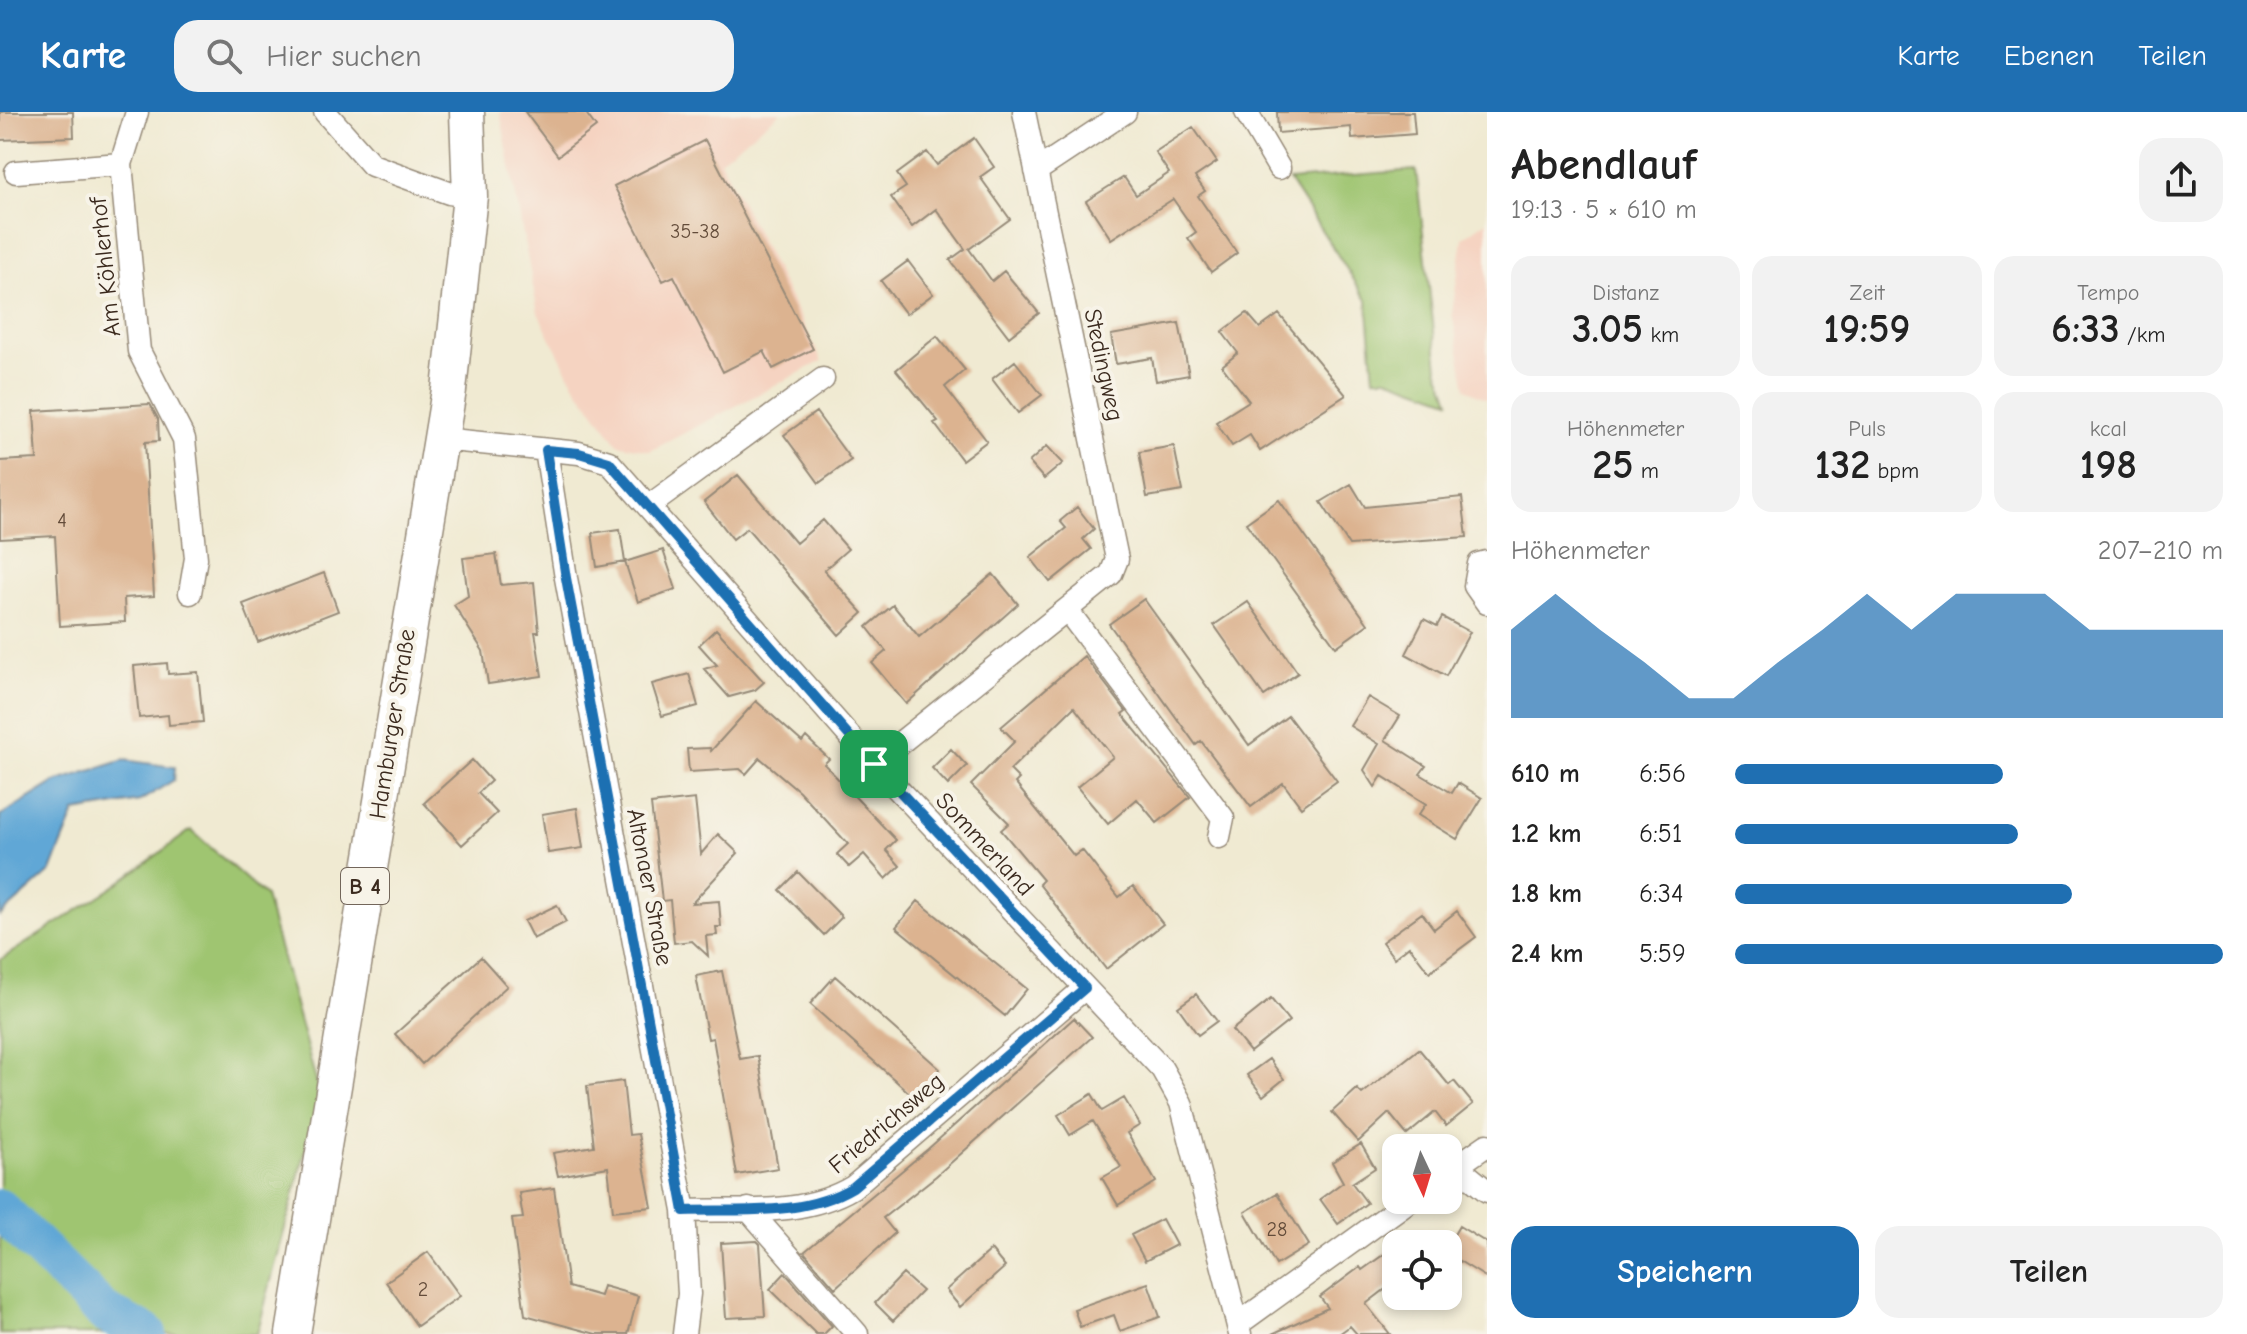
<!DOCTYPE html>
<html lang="de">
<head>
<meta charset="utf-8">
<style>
  :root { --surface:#fff; --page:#f2f2f2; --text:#222; --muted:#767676; --accent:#1f6fb2 }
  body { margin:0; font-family:"Comic Neue",sans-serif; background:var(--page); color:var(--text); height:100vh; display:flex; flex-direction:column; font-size:30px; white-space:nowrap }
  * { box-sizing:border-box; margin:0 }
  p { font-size:26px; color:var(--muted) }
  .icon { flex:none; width:44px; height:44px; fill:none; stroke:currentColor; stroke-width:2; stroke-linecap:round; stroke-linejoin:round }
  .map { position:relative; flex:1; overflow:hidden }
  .side { display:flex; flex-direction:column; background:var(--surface); width:760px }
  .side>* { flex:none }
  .needle { width:52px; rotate:176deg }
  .buttons { position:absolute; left:1382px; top:1022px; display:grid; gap:16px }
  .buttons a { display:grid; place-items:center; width:80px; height:80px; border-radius:16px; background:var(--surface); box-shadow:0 4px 12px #0003; font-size:40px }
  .pin { position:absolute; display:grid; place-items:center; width:68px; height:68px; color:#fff; margin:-34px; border-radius:16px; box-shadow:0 4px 12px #0006 }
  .round { display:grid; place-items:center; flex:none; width:84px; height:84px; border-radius:24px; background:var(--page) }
  .head { display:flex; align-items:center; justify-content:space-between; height:136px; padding:0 24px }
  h1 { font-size:44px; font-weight:700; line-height:60px }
  .stats { display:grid; grid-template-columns:repeat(3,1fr); gap:12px; height:136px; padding:8px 24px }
  .stats div { display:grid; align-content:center; border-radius:20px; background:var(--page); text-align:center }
  .stats b { font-size:40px; font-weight:700 }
  .stats small { font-size:22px; font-weight:400 }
  .stats p { font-size:22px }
  .chart { height:224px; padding:16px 24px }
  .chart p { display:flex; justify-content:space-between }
  .chart svg { width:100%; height:144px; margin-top:8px; fill:var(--accent); opacity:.7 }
  .cta { display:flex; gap:16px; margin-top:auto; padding:16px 24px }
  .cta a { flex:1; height:92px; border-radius:24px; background:var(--accent); color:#fff; font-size:32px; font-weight:700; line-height:92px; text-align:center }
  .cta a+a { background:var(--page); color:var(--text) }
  ul { padding:0 24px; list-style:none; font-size:26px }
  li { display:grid; grid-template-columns:128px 96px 1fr; align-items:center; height:60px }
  li i { height:20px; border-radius:10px; background:var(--accent) }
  header { display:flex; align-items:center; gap:48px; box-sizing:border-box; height:112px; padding:0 40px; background:var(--accent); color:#fff }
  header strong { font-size:38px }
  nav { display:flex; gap:44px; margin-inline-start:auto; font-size:28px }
  .search { width:560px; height:72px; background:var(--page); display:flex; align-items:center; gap:20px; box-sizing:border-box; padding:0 28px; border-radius:24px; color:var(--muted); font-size:30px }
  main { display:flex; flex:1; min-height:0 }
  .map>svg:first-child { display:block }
  .built { fill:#f5d3c1 }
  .green { fill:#9fc571; stroke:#6d7848; stroke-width:2 }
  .water { fill:#60a7d6; stroke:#4e687a; stroke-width:2 }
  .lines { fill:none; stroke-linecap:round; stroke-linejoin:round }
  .river { stroke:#60a7d6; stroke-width:40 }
  .building { fill:#dcb390 }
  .minor-casing { stroke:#968a78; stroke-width:25 }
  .primary-casing { stroke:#968a78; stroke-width:37 }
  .minor { stroke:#fff; stroke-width:22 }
  .primary { stroke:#fff; stroke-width:34 }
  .route-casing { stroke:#fff; stroke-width:16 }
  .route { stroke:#1f6fb2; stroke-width:10 }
  .labels { text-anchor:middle; stroke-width:8; stroke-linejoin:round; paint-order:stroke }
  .number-label { font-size:20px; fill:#634c3a }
  .shield { fill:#f7f3e8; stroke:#73665b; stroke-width:2 }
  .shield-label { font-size:22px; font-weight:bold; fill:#3b2a1e }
  .street-label { font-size:24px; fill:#3b2a1e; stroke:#f7f3e8 }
</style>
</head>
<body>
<header>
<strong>Karte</strong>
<div class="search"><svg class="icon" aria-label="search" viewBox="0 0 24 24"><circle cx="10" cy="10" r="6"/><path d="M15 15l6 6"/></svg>Hier suchen</div>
<nav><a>Karte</a><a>Ebenen</a><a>Teilen</a></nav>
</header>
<main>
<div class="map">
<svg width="1487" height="1222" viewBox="0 0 1487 1222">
  <rect width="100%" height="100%" fill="#f7f3e8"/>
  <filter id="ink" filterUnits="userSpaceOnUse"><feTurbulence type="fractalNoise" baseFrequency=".0125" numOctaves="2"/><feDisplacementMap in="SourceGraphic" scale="16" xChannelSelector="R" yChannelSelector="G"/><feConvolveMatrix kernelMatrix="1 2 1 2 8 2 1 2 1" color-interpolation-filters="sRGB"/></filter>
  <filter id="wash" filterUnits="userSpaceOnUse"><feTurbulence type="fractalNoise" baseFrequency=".006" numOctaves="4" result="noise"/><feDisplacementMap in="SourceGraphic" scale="32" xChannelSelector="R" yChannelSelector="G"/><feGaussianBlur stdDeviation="1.8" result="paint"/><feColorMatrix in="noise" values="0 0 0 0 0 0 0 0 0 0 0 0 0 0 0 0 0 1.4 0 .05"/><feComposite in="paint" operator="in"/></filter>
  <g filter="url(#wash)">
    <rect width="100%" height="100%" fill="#f0ead2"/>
    <path class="built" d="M500 0H781L720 48 822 249 650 339 618 332 574 272 538 201Z
      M1487 109V287L1466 277 1452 201 1463 126Z"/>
    <path class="green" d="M1416 58 1438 256 1450 288 1387 266H1374L1367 188 1289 68Z
      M191 718 265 784 320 983 257 1222H0V848L112 776Z"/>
    <path class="water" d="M124 648 175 655 174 668 140 689 75 700 51 759 0 804V704L55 670Z"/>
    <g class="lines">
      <path class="river" d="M0 1097 105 1201 147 1222"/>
    </g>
    <g id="blocks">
      <path class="building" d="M0 0H73L74 25 0 28Z
        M525 0H585L596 15 558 44Z
        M1277 0H1413L1415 22 1352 27 1351 15 1278 21Z
        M1193 15 1217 50 1195 65 1205 79 1198 84 1237 141 1211 160 1188 126 1196 120 1173 87 1111 127 1086 89 1124 65 1136 83 1169 61 1155 40Z
        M974 26 994 55 980 65 1010 107 969 137 992 169 1004 159 1039 201 1009 225 950 148 965 137 936 97 912 115 891 85 906 75 897 62 927 40 937 53Z
        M705 28 813 237 773 257 764 239 723 260 674 164 663 169 614 74Z
        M908 149 933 182 906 202 881 169Z
        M1247 201 1260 216 1279 202 1346 283 1260 339 1250 323 1232 334 1216 310 1249 289 1222 254 1238 241 1222 220Z
        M1179 211 1189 263 1156 269 1152 246 1116 252 1111 223Z
        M937 224 965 258 945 275 987 329 962 348 934 311 938 309 896 258Z
        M1015 249 1042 283 1018 301 992 267Z
        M150 292 158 307 159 329 145 330 154 484 124 486 125 510 60 514 55 424 0 427V349L37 347 34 299Z
        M816 300 851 348 819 371 784 323Z
        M1047 334 1063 351 1044 367 1029 350Z
        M1174 334 1183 379 1147 385 1139 340Z
        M738 363 796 431 823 408 848 437 824 458 863 501 839 523 747 416 733 427 704 390Z
        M1351 372 1365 395 1462 385 1467 425 1349 433 1321 390Z
        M1279 388 1368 512 1336 535 1246 411Z
        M1077 395 1094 417 1083 427 1091 437 1050 470 1030 445 1066 416 1060 409Z
        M620 417 625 450 597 455 592 421Z
        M663 438 676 477 638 490 625 450Z
        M496 442 501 473 534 470 539 520H535L542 564 488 572 483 539 454 493 468 484 463 446Z
        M324 461 338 499 258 530 243 492Z
        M993 462 1018 492 906 592 872 551 886 539 867 515 893 493 919 525Z
        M1144 487 1249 633 1288 604 1337 669 1301 695 1283 671 1251 695 1201 629 1196 633 1109 512Z
        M1248 490 1298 561 1264 584 1214 513Z
        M1442 505 1470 520 1446 564 1406 542 1424 507 1437 514Z
        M716 517 764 570 755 578 729 585 704 557 717 553 699 533Z
        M1084 544 1126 599 1122 602 1190 685 1157 711 1137 687 1108 712 1077 675 1113 645 1074 595 1010 658 1019 667 1015 671 1074 744 1082 738 1119 785 1133 774 1163 812 1106 857 1039 772 1043 768 1001 718 1009 711 971 673 1015 629 1001 615Z
        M167 551 168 562 198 560 203 610 169 613 168 603 139 606 134 554Z
        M689 562 698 594 662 604 652 572Z
        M1368 585 1400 604 1385 628 1426 654 1420 662 1452 681 1458 671 1482 686 1457 727 1418 703 1426 692 1382 664 1375 675 1364 658 1379 632 1350 614Z
        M756 589 802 630 806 625 829 647 824 652 896 728 886 738 900 754 886 767 864 742 849 755 837 742 848 732 799 679 760 646 746 662 740 657 689 660 687 637 710 636 711 639Z
        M951 637 967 654 948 673 932 656Z
        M472 648 491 669 478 681 497 701 462 733 424 691Z
        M695 687 701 742 718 722 738 741 692 791 719 789 721 815H716L717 823 706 824 708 844 692 829 674 831 670 788 662 789 651 692Z
        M577 696 583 736 548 741 542 702Z
        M798 760 842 805 824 823 780 778Z
        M918 789 1027 877 1005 904 896 815Z
        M557 793 566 810 533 827 524 809Z
        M1457 799 1476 825 1429 860 1409 834 1394 846 1382 830 1422 801 1434 817Z
        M481 845 507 874 422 952 395 922Z
        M722 859 740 947 758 944 778 1056 737 1063 713 926 708 927 696 864Z
        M835 864 940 957 915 986 810 892Z
        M1196 882 1217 909 1198 923 1178 895Z
        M1271 887 1289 909 1250 940 1232 918Z
        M1074 906 1092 925 936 1064 883 1106 895 1121 835 1176 804 1140 928 1037Z
        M1419 937 1449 973 1454 969 1473 992 1446 1014 1435 1000 1407 1023 1389 1001 1358 1030 1332 1000 1357 977 1362 982Z
        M1269 947 1284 967 1263 984 1247 963Z
        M623 969 629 1023 638 1022 652 1095 613 1099 608 1055 558 1064 553 1041 594 1034 587 974Z
        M1092 982 1102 999 1124 986 1140 1013 1127 1021 1156 1070 1118 1093 1102 1066 1121 1055 1093 1009 1070 1023 1058 1003Z
        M1361 1032 1375 1056 1352 1071 1367 1091 1338 1112 1320 1087 1343 1070 1332 1050Z
        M554 1076 568 1175 600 1184 603 1174 638 1184 628 1222H596L525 1203 512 1107 523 1106 519 1081Z
        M1277 1081 1309 1133 1276 1153 1245 1100Z
        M1162 1107 1176 1133 1145 1149 1131 1123Z
        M1459 1114 1487 1131V1166L1448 1142V1133Z
        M757 1129 760 1132 765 1204 726 1206 721 1131Z
        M991 1138 1005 1155 960 1195 946 1178Z
        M1390 1138 1396 1148V1169L1366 1192 1390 1222H1357L1350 1214 1339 1222H1272L1328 1196 1320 1185 1360 1155 1362 1158Z
        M428 1140 460 1184 417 1214 386 1170Z
        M785 1161 832 1214 824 1222H816L770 1177Z
        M903 1162 922 1179 893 1209 875 1191Z
        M1148 1171 1160 1205 1120 1219 1114 1203 1080 1215 1074 1197Z"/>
    </g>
  </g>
  <g filter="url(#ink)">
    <use href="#blocks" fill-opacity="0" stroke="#968a78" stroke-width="2"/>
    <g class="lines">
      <defs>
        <path id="minor" d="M325 0 372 53 449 81 470 84
          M1246 0 1279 56
          M121 52 139 239 184 327 196 446 190 481
          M1036 59 1125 0
          M16 60 121 52 137 0
          M441 327 579 341 609 350 874 652 1162 957 1181 991 1240 1222
          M546 338 566 466 684 1099 689 1182 684 1222
          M649 394 823 267
          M1487 450 1479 452 1475 474 1487 491
          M1067 498 1223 706 1219 725
          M874 652 1111 462 1117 447 1024 0
          M1456 1054 1487 1079
          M1448 1060 1487 1033
          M748 1097 857 1222
          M684 1099C741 1097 803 1105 853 1075L1085 876
          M1238 1212 1410 1088"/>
        <path id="primary" d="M293 1222 449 278 470 84 467 0"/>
      </defs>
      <use href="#minor" class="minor-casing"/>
      <use href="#primary" class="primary-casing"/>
      <use href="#minor" class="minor"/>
      <use href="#primary" class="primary"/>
    </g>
  </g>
  <g class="lines" filter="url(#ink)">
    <defs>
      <path id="route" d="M546 338 579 341 609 350 874 652 1085 876 853 1075C803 1105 741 1097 684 1099L566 466Z"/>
    </defs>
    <use href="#route" class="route-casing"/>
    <use href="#route" class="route"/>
  </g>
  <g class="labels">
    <g class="number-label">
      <text x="695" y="126">35-38</text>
      <text x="62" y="415">4</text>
      <text x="1277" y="1124">28</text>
      <text x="423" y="1184">2</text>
    </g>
    <rect class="shield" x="341" y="756" width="48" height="36" rx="6"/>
    <g class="shield-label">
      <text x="365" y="782">B 4</text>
    </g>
    <g class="street-label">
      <text transform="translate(105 155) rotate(-96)" y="8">Am Köhlerhof</text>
      <text transform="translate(1104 253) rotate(78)" y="8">Stedingweg</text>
      <text transform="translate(392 612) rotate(-81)" y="8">Hamburger Straße</text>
      <text transform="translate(985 732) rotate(47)" y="8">Sommerland</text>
      <text transform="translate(650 775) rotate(79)" y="8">Altonaer Straße</text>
      <text transform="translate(886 1011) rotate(-40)" y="8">Friedrichsweg</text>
    </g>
  </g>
</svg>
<div class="buttons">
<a><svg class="needle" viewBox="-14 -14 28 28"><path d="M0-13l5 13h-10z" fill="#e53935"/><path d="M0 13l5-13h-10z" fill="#767676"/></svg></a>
<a><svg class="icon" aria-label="locate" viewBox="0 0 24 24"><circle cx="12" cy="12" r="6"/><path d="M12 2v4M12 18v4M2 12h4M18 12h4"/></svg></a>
</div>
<div class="pin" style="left:874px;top:652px;background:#1e9e55"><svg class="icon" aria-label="arrive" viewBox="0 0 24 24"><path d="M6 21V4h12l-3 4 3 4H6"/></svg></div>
</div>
<section class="side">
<div class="head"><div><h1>Abendlauf</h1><p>19:13 · 5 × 610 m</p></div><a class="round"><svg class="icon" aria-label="share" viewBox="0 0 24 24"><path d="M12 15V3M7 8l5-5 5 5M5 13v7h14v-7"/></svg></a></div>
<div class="stats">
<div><p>Distanz</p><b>3.05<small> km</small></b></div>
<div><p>Zeit</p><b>19:59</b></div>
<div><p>Tempo</p><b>6:33<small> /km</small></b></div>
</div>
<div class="stats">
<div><p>Höhenmeter</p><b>25<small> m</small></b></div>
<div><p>Puls</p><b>132<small> bpm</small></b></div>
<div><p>kcal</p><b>198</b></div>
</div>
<div class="chart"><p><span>Höhenmeter</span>207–210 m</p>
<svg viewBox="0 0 160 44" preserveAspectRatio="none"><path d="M0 44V17L10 6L20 17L30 27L40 38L50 38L60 27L70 17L80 6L90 17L100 6L110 6L120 6L130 17L140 17L150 17L160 17V44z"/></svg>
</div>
<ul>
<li><b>610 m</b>6:56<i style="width:55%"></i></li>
<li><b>1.2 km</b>6:51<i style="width:58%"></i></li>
<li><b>1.8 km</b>6:34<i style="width:69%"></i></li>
<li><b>2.4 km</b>5:59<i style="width:100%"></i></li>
</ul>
<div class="cta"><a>Speichern</a><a>Teilen</a></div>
</section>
</main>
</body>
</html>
